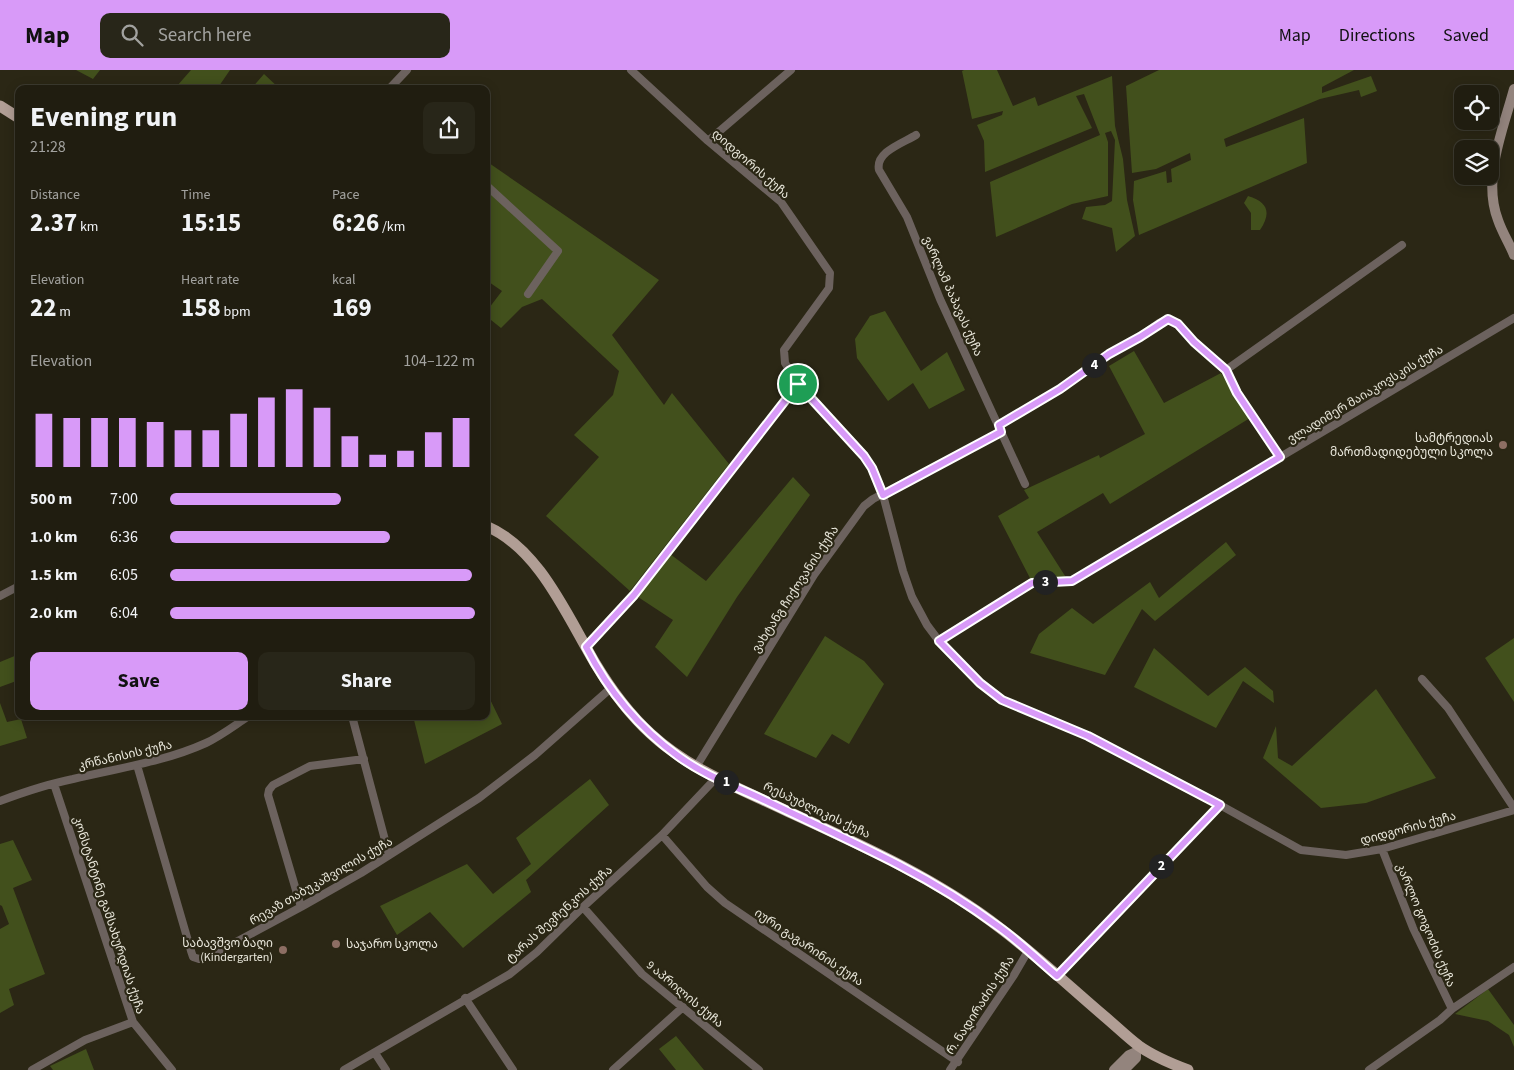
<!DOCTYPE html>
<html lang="en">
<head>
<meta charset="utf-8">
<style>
  :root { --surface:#201d10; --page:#282619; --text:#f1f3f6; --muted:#a2a29f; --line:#3d3b30; --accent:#d89af8 }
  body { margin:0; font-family:"Source Sans 3","Noto Sans Georgian",sans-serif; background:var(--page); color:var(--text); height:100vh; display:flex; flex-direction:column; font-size:19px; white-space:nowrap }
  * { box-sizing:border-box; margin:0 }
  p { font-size:16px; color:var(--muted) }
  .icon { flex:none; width:28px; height:28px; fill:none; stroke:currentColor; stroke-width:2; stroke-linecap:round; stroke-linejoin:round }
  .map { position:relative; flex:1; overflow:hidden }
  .side { position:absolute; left:15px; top:15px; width:475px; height:635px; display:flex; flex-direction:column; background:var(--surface); border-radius:10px; box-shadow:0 2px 12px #0003,0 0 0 1px var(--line) }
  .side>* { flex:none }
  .controls { position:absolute; left:1454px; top:15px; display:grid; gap:10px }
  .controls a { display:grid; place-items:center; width:45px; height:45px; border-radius:10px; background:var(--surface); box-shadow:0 2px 12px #0003,0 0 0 1px var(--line); font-size:25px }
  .pin { position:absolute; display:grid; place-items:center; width:42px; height:42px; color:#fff; margin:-21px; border:2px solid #fff; border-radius:50%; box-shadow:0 1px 5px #0007 }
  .km { position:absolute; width:25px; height:25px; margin:-12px; border-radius:50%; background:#222; color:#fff; font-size:14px; line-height:25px; text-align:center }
  .round { display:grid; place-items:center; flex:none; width:52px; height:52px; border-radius:10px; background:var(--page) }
  .overview { display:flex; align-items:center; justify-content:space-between; height:85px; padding:0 15px }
  h1 { font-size:28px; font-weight:700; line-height:38px }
  .metrics { display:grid; grid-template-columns:repeat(3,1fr); gap:8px; height:85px; padding:5px 15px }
  .metrics div { display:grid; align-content:center }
  .metrics b { font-size:25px; font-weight:700 }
  .metrics small { font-size:14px; font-weight:400 }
  .metrics p { font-size:14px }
  .chart { height:140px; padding:10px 15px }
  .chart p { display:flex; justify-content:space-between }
  .chart svg { width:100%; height:90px; margin-top:5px; stroke:var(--accent); stroke-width:6 }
  .action { display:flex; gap:10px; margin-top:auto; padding:10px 15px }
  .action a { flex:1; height:58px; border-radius:10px; background:var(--accent); color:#111; font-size:20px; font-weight:700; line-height:58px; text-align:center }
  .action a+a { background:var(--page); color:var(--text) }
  ul { padding:0 15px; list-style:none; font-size:16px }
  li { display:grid; grid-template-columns:80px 60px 1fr; align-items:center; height:38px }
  li i { height:12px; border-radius:6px; background:var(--accent) }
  header { display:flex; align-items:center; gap:30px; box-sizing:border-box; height:70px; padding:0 25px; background:var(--accent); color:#111 }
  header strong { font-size:24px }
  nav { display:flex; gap:28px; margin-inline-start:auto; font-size:18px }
  .search { width:350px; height:45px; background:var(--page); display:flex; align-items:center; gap:12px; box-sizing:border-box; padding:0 18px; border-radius:10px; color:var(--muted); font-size:19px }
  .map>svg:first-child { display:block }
  .green { fill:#42501c }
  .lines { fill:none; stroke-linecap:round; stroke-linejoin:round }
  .street { stroke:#6c625e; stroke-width:8 }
  .secondary { stroke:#93847d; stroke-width:10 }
  .primary { stroke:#b19e95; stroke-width:11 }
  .route-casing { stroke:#fff; stroke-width:10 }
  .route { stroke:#d89af8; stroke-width:6 }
  .education-dot { fill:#8d6e63; stroke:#2b2715; stroke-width:2 }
  .labels { text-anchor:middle; stroke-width:4.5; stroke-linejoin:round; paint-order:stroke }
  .street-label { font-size:12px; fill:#e9e7db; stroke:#2b2715 }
  .poi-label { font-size:12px; fill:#e9e7db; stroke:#2b2715; text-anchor:end }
</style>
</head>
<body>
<header>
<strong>Map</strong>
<div class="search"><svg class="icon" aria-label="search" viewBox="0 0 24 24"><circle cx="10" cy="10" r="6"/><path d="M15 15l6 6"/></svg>Search here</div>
<nav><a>Map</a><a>Directions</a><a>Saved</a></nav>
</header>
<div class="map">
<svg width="1514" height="1000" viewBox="0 0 1514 1000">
  <rect width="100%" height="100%" fill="#2b2715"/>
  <path class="green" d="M76 0H100L93 9Z
    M191 0H230L217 19H181L177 16Z
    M964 0H997L1013 36 1035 27 1038 36 1112 6 1115 56 1123 89 1127 130 1135 166 1116 182 1112 158 1082 149 1086 137 1105 135 1112 131 1115 70 1111 61 1105 63 1108 72V126L1072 134 996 167 990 112 1100 65 1084 24 1076 26 1092 58 985 102 984 71 977 55 1002 45 1003 41 972 49 962 1Z
    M1159 0H1354L1322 17V23L1371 6 1377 21 1361 27 1359 20 1320 29 1224 69 1226 77 1304 48 1307 93 1139 165 1133 130 1134 111 1166 101 1167 113 1172 112 1171 99 1191 90 1190 83 1156 99 1132 103 1126 16Z
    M264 4 280 19H251Z
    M486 91 659 210 612 265 664 335 672 323 729 394 630 521 546 446 599 387 574 365 613 325 619 301 542 229 522 237 501 258 486 246V242L502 221 486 210Z
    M1248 126C1269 132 1271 144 1260 160H1251V143L1244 133Z
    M885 241 921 301 947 282 965 320 929 339 913 313 888 331 857 288 855 269 870 246Z
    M1134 281 1164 333 1221 303 1250 348 1110 434 1103 423 1037 462 1067 509 1031 510 998 446 1029 428 1024 420 1099 385 1100 388 1145 364 1109 296Z
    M793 407 810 425 737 527 687 607 655 577 673 550 638 527 670 484 706 511Z
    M1226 472 1236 485 1155 551 1142 539 1105 605 1030 583 1039 564 1072 538 1093 554 1150 512 1159 528Z
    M825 566 864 591 884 614 849 674 832 664 816 688 764 664Z
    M1514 568V632L1485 588Z
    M1154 578 1208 626 1245 597 1273 621 1274 633 1243 611 1216 658 1134 617Z
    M17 585 19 589V610L0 617V592Z
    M1376 619 1436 708 1366 733 1321 738 1263 688 1276 656 1278 688 1292 696Z
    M486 621 502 654 425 694 413 646H486Z
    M0 633 7 652 21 649 27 668 0 676Z
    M590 709 609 735 526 810 531 822 463 878 430 842 397 865 380 836 467 794 493 824 531 794 516 768Z
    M13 770 32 810 13 818 45 904 9 919 14 935 0 943V859L9 854 2 836 0 835V774Z
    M1488 919 1514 955V977L1509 965 1488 951 1455 944Z
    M676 966 704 1000H676L659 979Z
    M86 979 94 1000H53L50 996Z"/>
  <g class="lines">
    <path class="street" d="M631 0 708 71 781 132 830 203 829 218 784 280 785 293 798 314 864 385 872 398 883 425 903 501 912 527 927 555 939 571 980 613 1002 630 1088 666 1220 735 1301 780 1346 785 1382 779 1514 740
      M389 19 407 0
      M916 65C903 73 875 82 879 100L907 147 940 229 1025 414
      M708 71 791 0
      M486 115 558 181 528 224
      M999 355 1060 319 1109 284 1140 267 1159 253 1168 249 1177 254 1194 272 1226 300
      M1280 387 1237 323 1226 300 1402 175
      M0 526 19 516
      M939 571 1032 513 1072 511 1514 248
      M586 577 634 525 798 314
      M1422 609 1448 638 1514 738
      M352 646 389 785
      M137 695 191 881 193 887 199 889 208 887 301 837 361 803 479 728 535 685 611 618
      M696 697 814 505 864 436 873 429 1001 362
      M54 714 133 952 172 1000
      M0 731C24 722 48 714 73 709 118 698 164 692 206 673 221 666 235 655 249 646
      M662 765 707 817 725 833 958 992
      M1382 779 1413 858 1452 939
      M301 837 268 725 269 720 273 715 310 696 364 689
      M583 837 642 904 759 1000
      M1057 906 1220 735
      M465 928 513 1000
      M375 983 386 1000
      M32 1000 85 970 133 952
      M344 1000 510 904 537 882 583 837 662 765 716 708
      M613 1000 683 937
      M950 1000 1014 905 1028 881
      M1369 1000 1440 950 1452 939 1514 897"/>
    <path class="secondary" d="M1514 19C1503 60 1482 108 1498 150 1502 162 1509 173 1514 185
      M1114 1000 1129 985 1136 982 1140 977
      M1124 1000 1136 988V982"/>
    <path class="primary" d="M0 36 19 48
      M486 456C539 478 567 546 595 593 610 618 629 644 651 664 690 700 741 719 789 742 861 775 937 809 1000 858 1036 885 1070 917 1104 946 1116 956 1127 967 1139 976 1153 986 1172 994 1188 1000"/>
  </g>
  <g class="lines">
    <defs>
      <path id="route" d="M1168 249 1178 254 1194 272 1226 300 1237 323 1280 387 1072 511 1032 513 939 571 980 613 1002 630 1088 666 1220 735 1057 906C1038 890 1020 872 999 857 968 834 934 813 899 795 854 772 808 751 762 729 734 716 704 705 678 686 639 658 608 620 586 577L634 525 798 314 864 386 872 398 883 425 1001 362 999 355 1060 319 1109 284 1140 267Z"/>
    </defs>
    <use href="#route" class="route-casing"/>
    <use href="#route" class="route"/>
  </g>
  <g class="education-dot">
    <circle cx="1503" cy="375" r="5"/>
    <circle cx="336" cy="874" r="5"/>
    <circle cx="283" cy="880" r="5"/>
  </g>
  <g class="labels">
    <g class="street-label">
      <text transform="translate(751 94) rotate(41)" y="4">დიდგორის ქუჩა</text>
      <text transform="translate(953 226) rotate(66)" y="4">ვარლამ პაპავას ქუჩა</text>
      <text transform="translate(1365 324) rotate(-31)" y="4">ვლადიმერ მაიაკოვსკის ქუჩა</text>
      <text transform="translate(795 519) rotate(-57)" y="4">ვახტანგ ჩიქოვანის ქუჩა</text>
      <text transform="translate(125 685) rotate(-13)" y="4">კრწანისის ქუჩა</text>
      <text transform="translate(817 740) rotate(25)" y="4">რესპუბლიკის ქუჩა</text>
      <text transform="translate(1408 758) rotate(-15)" y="4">დიდგორის ქუჩა</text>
      <text transform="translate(321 811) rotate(-30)" y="4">რევაზ თაბუკაშვილის ქუჩა</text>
      <text transform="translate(559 844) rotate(-42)" y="4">ტარას შევჩენკოს ქუჩა</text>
      <text transform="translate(109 845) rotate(72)" y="4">კონსტანტინე გამსახურდიას ქუჩა</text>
      <text transform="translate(1426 855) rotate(67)" y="4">კარლო გოგოძის ქუჩა</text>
      <text transform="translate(809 877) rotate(34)" y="4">იური გაგარინის ქუჩა</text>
      <text transform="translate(685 924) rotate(40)" y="4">9 აპრილის ქუჩა</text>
      <text transform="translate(980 935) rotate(-57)" y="4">რ. ნადირაძის ქუჩა</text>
    </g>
    <g class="poi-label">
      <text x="1493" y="372">სამტრედიას<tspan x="1493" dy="14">მართმადიდებული სკოლა</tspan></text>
      <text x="273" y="877">საბავშვო ბაღი<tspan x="273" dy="14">(Kindergarten)</tspan></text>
      <text x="346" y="878" text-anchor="start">საჯარო სკოლა</text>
    </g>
  </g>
</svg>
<div class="controls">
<a><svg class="icon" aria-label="locate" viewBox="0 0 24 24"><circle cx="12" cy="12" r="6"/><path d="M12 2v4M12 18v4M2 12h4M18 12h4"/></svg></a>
<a><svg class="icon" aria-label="layers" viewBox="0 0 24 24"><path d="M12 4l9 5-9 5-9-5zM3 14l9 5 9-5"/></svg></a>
</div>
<div class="pin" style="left:798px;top:314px;background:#1e9e55"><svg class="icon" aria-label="arrive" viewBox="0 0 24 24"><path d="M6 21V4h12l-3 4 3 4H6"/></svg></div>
<b class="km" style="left:726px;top:712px">1</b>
<b class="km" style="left:1161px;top:796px">2</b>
<b class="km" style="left:1045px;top:512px">3</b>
<b class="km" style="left:1094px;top:295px">4</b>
<section class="side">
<div class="overview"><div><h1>Evening run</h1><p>21:28</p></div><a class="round"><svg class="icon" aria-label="share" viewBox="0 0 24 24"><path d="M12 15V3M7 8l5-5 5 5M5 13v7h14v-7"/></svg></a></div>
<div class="metrics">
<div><p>Distance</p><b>2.37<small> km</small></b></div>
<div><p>Time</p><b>15:15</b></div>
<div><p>Pace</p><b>6:26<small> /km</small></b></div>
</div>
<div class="metrics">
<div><p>Elevation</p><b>22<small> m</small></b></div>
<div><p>Heart rate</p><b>158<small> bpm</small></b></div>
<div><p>kcal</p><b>169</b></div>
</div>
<div class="chart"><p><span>Elevation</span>104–122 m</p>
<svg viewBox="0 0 160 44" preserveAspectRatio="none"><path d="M5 44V18M15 44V20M25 44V20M35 44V20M45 44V22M55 44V26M65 44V26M75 44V18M85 44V10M95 44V6M105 44V15M115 44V29M125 44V38M135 44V36M145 44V27M155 44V20"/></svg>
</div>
<ul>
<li><b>500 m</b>7:00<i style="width:56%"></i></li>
<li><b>1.0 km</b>6:36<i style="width:72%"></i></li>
<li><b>1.5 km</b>6:05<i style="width:99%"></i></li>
<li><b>2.0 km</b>6:04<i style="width:100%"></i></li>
</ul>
<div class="action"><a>Save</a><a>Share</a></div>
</section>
</div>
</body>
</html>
